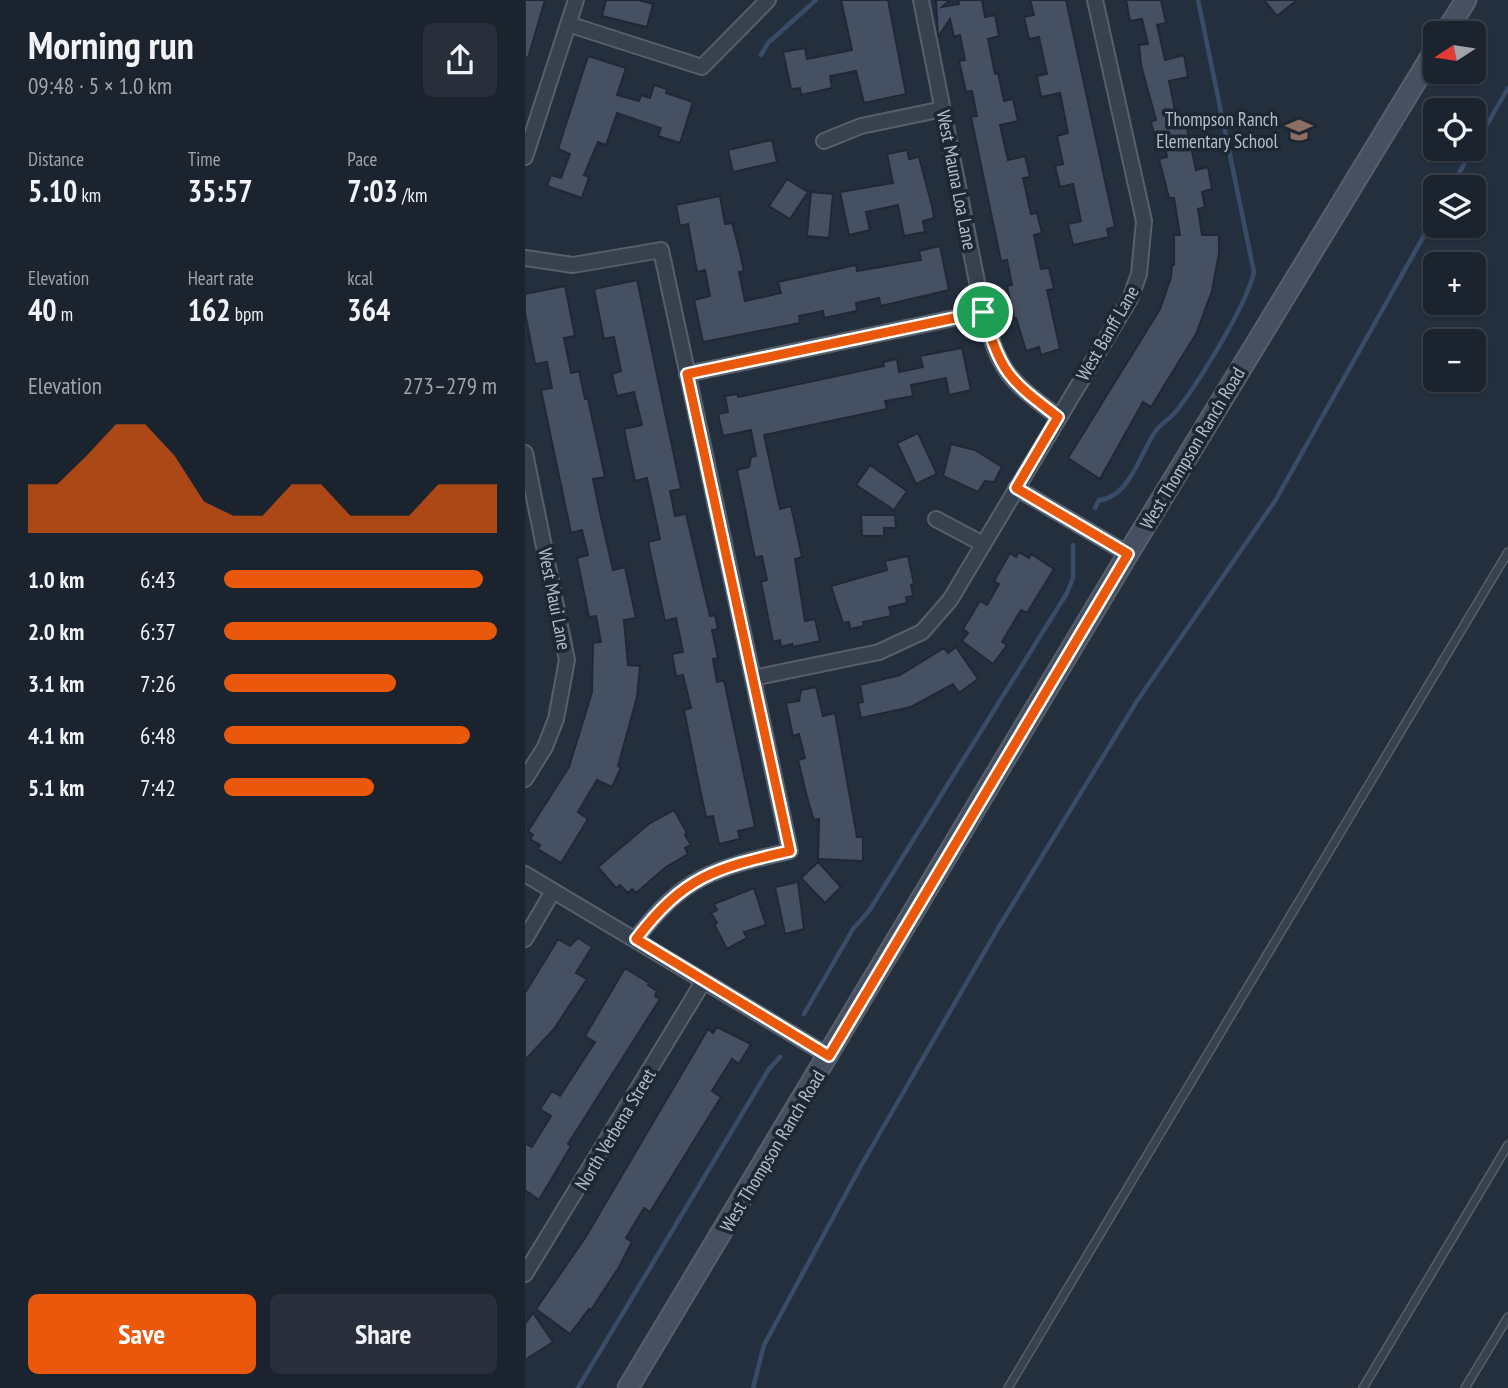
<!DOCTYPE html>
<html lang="en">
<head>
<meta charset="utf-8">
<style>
  :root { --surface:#1b232e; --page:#282f3a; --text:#f1f3f6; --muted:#a0a4aa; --line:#39404a; --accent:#ea580c }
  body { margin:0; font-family:"PT Sans Narrow",sans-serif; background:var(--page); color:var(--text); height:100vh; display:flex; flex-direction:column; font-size:26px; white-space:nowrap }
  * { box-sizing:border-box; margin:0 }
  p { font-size:23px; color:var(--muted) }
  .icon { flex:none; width:38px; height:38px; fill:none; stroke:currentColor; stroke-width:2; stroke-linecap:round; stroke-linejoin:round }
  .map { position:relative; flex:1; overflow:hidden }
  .drawer { display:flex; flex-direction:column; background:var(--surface); width:525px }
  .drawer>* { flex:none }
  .needle { width:46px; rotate:258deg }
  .controls { position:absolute; left:898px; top:21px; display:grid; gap:14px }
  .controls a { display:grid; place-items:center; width:63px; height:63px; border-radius:10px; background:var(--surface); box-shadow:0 2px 5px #0004,0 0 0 2px var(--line); font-size:35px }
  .pin { position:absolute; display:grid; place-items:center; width:60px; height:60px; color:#fff; margin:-30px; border:4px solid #fff; border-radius:50%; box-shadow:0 2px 7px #0007 }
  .round { display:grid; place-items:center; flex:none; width:74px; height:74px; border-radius:10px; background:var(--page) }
  .summary { display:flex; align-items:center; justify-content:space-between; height:119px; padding:0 28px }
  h1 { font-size:38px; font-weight:700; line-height:52px }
  .metrics { display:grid; grid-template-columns:repeat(3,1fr); gap:10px; height:119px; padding:7px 28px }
  .metrics div { display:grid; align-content:center }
  .metrics b { font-size:30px; font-weight:700 }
  .metrics small { font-size:19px; font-weight:400 }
  .metrics p { font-size:19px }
  .chart { height:196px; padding:14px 28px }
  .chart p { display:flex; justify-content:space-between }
  .chart svg { width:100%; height:126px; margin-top:7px; fill:var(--accent); opacity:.7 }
  .action { display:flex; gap:14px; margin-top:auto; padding:14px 28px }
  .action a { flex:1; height:80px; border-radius:10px; background:var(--accent); color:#fff; font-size:28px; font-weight:700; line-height:80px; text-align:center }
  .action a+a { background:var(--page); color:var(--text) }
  ul { padding:0 28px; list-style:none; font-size:23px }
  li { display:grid; grid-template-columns:112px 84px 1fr; align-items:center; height:52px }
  li i { height:18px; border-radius:9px; background:var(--accent) }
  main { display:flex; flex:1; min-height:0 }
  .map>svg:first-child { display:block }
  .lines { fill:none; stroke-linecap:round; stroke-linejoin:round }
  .stream { stroke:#394c67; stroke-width:4.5 }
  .building { fill:#455162; stroke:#1f2835; stroke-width:2 }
  .lane-casing { stroke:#565f6c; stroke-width:10 }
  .street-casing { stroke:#565f6c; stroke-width:18 }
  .secondary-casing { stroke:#565f6c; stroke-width:23 }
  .lane { stroke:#38414e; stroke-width:7 }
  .street { stroke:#38414e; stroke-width:14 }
  .secondary { stroke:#465061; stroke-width:19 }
  .route-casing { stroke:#fff; stroke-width:14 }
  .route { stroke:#ea580c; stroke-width:9 }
  .labels { text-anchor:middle; stroke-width:7; stroke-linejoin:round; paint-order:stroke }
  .poi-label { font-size:19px; fill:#b4bcc9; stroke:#1d2633; text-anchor:end }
  .street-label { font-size:19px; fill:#b4bcc9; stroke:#1d2633 }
</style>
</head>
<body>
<main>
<section class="drawer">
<div class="summary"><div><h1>Morning run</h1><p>09:48 · 5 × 1.0 km</p></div><a class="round"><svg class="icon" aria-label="share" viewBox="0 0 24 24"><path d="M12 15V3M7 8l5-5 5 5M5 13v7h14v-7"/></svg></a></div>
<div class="metrics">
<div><p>Distance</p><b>5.10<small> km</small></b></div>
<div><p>Time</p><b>35:57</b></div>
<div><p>Pace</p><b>7:03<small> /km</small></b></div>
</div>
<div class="metrics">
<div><p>Elevation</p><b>40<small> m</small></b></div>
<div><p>Heart rate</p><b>162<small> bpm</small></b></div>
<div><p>kcal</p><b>364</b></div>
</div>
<div class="chart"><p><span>Elevation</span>273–279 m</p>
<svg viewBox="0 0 160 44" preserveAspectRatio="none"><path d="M0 44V27L10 27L20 17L30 6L40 6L50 17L60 33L70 38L80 38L90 27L100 27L110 38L120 38L130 38L140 27L150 27L160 27V44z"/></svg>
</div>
<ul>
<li><b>1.0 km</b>6:43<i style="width:95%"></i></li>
<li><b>2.0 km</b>6:37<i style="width:100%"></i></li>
<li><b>3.1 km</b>7:26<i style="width:63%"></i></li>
<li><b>4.1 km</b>6:48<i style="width:90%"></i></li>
<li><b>5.1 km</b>7:42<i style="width:55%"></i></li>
</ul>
<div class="action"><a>Save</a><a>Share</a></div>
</section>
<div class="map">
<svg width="983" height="1388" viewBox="0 0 983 1388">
  <rect width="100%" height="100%" fill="#242f3e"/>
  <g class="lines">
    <path class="stream" d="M236 55 243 43 291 0
      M926 187 983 88
      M570 508 574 500C604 498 615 454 630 432 636 423 647 418 653 409 675 380 721 306 729 272L673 0
      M279 1014 328 929 344 911 542 593 548 578V545
      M53 1388 244 1069 255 1057
      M228 1388 239 1345 337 1164 472 930 612 701 750 501 910 216"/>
  </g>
  <path class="building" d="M0 0H20L3 58 0 57Z
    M81 0H113L128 4 122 27 77 16Z
    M316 0H363L381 94 339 103 331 71 305 76 307 88 276 95 275 88 266 89 258 52 280 48 282 59 327 50Z
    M411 0H425L417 7 434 4 433 0H457L460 17 470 15 474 36 463 39 470 74 473 73 479 101 488 99 493 121 475 125 483 160 500 156 505 177 498 178 506 214 512 213 517 233 509 235 516 269 524 268 529 289 522 290 535 349 516 355 514 347 501 351 491 318H489L482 286 487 285 482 260 476 261 446 117 452 116 447 91 441 92 434 61 440 60 435 35 429 37 425 19 413 37Z
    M505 0H541L590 227 582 229 584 237 548 245 543 224 556 221 548 184 535 187 530 166 538 164 532 136 543 133 535 93 516 97 512 76 522 74 514 37 504 39 499 17 509 15Z
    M601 0H636L641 23 632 25 640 60 659 55 663 77 644 81 651 115 659 114 671 170 683 167 687 189 677 192 680 207 673 209 677 235H694V253L687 291 671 334 626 407 618 402 575 479 543 458 635 309 646 277 647 265H649V235H655L649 198H644L634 159 642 157 637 132 629 134 626 122 631 120 616 65 614 45 623 44 617 19 605 21Z
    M739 0H772L752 16Z
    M63 56 101 68 92 95 114 101 116 95 125 98 129 85 142 89 141 93 168 102 155 143 133 136 136 128 92 113 81 145 73 142 59 175 64 177 57 198 22 186 26 175 36 178 45 154 33 149Z
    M247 140 252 162 208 172 203 150Z
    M382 150 384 159 394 157 407 206 409 218 398 221 400 232 379 236 373 205 341 212 345 230 324 235 315 192 368 183 362 154Z
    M262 179 283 192 265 219 244 206Z
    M286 192 308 194 304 238 282 236Z
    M195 196 200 224 207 223 214 249 219 271 214 272 220 301 256 293 253 282 331 265 332 271 396 260 394 251 415 246 424 290 356 306 354 298 331 303 332 311 299 318 298 311 274 316 275 323 178 342 169 300 185 296 180 270 172 272 163 224 155 226 151 205Z
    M112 280 156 489 145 491 150 516 161 514 185 616 190 615 193 629 187 630 193 658 188 659 192 682 199 680 230 827 213 831 215 839 194 844 188 816 181 817 176 794 159 710 166 708 158 675 151 676 147 654 158 652 151 618 140 621 123 542 135 539 122 478 110 481 99 429 117 425 109 392 92 396 87 374 96 371 89 337 79 339 69 289Z
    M40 286 50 336 39 338 46 373 54 371 60 399H63L80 477 68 479 75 513 88 570 100 567 111 618 99 620 103 665 115 666 112 697 93 766 96 768 87 787 72 780 53 812 63 819 36 863 13 849 15 845 5 839 8 835 3 831 44 767 67 692 68 643 76 642 71 616 64 617 52 558 63 555 57 530 46 533 16 390 27 388 22 362 10 364 0 313V294Z
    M437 348 446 390 424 395 421 378 386 385 388 396 360 401 362 409 239 435 255 509 266 506 271 529 277 557 270 559 280 621 290 619 295 641 268 647 267 644 256 647 255 640 248 642 236 582 242 580 237 556 230 558 212 470 224 467 226 457 231 456 226 430 198 436 193 414 203 412 200 396 212 394 213 397 359 366 358 362 372 359 374 372 398 367 395 356Z
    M393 433 412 474 391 484 372 443Z
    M426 444 450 450 477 467 469 482 460 481 453 492 418 476Z
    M345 465 382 491 369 510 331 485Z
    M336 515H370L371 528H359V536H337Z
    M494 552 504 558 506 554 529 569 502 613 496 610 477 642 482 645 468 664 437 641 443 633 438 629 455 601 462 605 474 584 469 581 485 553 491 557Z
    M383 556 389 584 386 585 388 596 381 597 382 603 364 607 366 616 338 622 339 626 325 629 324 622 318 623 306 586 362 570 360 561Z
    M431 647 453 679 434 693 428 684 386 707 336 718 333 703 338 702 335 685 375 675 419 648 423 653Z
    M291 687 298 716 310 713 332 837H338V861L293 859 294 819 289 820 283 801 273 760 280 758 274 734 268 736 261 703 274 701 276 690Z
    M149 810 162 833 160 835 166 845 160 848 163 854 141 867 111 893 107 889 103 893 95 885 91 888 73 867 125 823Z
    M293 862 316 887 300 903 276 878Z
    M273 882 279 929 260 934 250 887Z
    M229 888 241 925 219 932 222 938 202 949 189 924 192 923 186 913 192 910 189 904Z
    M53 938 67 947 51 973 62 979 29 1029 0 1060V993L33 939 45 946Z
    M100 968 124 983 123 985 132 991 130 996 135 999 43 1144 46 1146 14 1200 0 1190V1143L7 1147 26 1116 15 1109 27 1091 35 1096 70 1042 60 1036Z
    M192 1027 226 1044 214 1064 207 1059 187 1091 196 1097 125 1212 119 1208 101 1238 107 1242 94 1267 66 1310 64 1309 45 1334 11 1309 60 1238 183 1029 188 1033Z
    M8 1313 28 1342 0 1360V1324Z"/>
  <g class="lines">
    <defs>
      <path id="lane" d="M483 1388 983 552
        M838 1388 983 1145
        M940 1388 983 1317"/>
      <path id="street" d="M396 0 458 312C476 374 482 378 533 417
        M43 24 177 67 243 0
        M299 141 336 126 418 109
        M0 157 51 0
        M0 258 48 265 136 250 265 851C190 868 158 876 111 939
        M162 374 458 312
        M0 453 42 660 31 719 20 747 0 779
        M491 488 603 554
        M411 519 458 544
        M228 678 354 652 397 632 425 600 605 299 614 274 619 221 570 0
        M0 874 304 1056
        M0 939 28 891
        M0 1274 178 982"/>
      <path id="secondary" d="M920 33 941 0
        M103 1388 603 554 910 50"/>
    </defs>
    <use href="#lane" class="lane-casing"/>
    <use href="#street" class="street-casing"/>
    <use href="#secondary" class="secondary-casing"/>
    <use href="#lane" class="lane"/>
    <use href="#street" class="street"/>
    <use href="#secondary" class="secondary"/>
  </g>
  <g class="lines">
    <defs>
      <path id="route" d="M458 312C477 374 482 378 533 417L491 488 603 554 304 1056 111 939C159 876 190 868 265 851L162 374Z"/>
    </defs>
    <use href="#route" class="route-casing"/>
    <use href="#route" class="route"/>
  </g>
  <defs>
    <symbol id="school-bare" viewBox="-9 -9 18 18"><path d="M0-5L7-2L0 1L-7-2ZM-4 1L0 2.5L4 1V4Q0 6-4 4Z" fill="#8d6e63" stroke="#1d2633" stroke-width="2.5" paint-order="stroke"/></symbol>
  </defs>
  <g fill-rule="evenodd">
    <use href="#school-bare" x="755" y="111" width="38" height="38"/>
  </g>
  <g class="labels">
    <g class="poi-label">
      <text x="753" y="126">Thompson Ranch<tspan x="753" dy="22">Elementary School</tspan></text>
    </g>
    <g class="street-label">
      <text transform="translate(432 180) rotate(79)" y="7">West Mauna Loa Lane</text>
      <text transform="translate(582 333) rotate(-60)" y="7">West Banff Lane</text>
      <text transform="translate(667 448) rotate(-59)" y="7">West Thompson Ranch Road</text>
      <text transform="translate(30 599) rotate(79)" y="7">West Maui Lane</text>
      <text transform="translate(90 1129) rotate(-59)" y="7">North Verbena Street</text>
      <text transform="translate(247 1151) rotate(-59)" y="7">West Thompson Ranch Road</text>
    </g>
  </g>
</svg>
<div class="controls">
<a><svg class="needle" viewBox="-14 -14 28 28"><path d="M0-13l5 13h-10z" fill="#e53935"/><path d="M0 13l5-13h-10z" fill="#a0a4aa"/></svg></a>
<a><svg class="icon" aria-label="locate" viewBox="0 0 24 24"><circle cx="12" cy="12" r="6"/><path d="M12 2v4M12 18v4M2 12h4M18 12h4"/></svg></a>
<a><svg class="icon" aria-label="layers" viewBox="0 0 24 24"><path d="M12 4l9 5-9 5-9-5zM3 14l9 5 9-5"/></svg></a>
<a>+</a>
<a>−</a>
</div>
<div class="pin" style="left:458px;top:312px;background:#1e9e55"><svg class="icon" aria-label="arrive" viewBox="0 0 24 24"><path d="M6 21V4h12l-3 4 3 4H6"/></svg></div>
</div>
</main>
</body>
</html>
